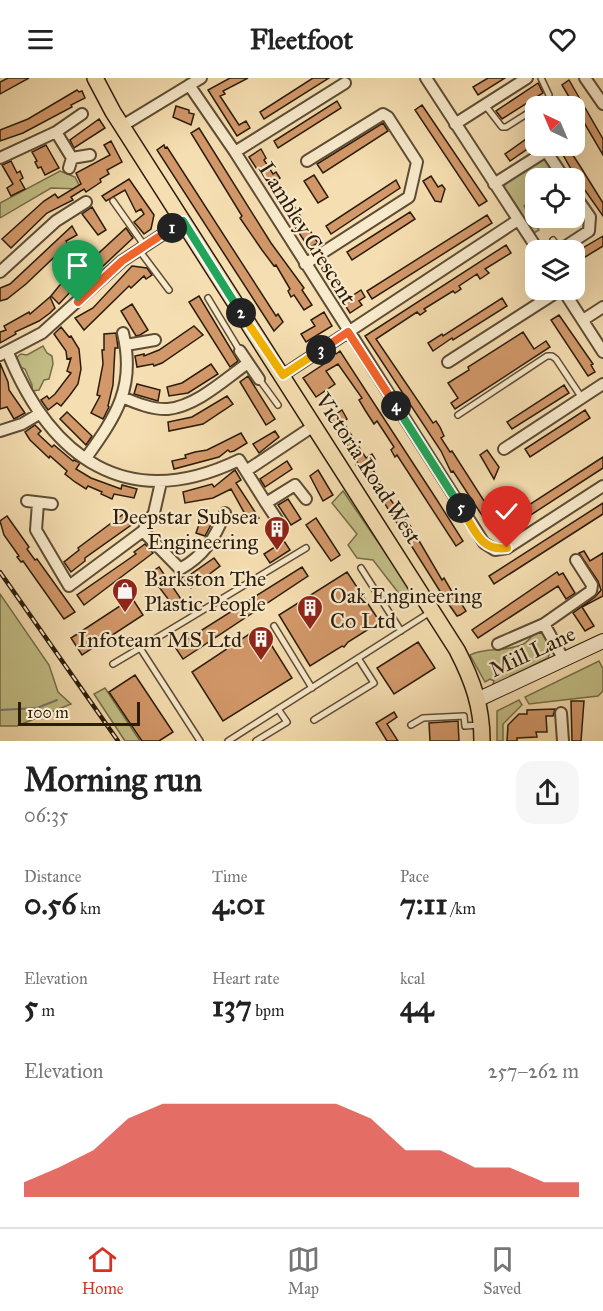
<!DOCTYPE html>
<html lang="en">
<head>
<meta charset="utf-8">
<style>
  :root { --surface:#fff; --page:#f6f6f6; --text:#222; --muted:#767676; --line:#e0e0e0; --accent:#d93025 }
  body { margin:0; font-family:"IM FELL Great Primer",serif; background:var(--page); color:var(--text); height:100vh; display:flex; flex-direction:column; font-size:22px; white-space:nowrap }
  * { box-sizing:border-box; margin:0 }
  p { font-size:20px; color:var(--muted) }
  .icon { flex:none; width:33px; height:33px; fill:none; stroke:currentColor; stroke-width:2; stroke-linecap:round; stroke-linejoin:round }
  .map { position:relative; height:663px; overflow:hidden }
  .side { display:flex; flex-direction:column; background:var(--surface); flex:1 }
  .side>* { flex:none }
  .needle { width:39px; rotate:316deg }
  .buttons { position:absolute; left:525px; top:18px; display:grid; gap:12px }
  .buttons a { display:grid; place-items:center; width:60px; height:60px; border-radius:12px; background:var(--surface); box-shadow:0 6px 24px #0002; font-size:30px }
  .scale { position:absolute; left:18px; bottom:15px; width:122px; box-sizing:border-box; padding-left:6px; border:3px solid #2b1c0b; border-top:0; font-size:16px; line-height:21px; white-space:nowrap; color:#2b1c0b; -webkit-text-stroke:4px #f8eacc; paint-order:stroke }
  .pin { position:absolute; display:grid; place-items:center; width:51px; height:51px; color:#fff; margin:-62px -26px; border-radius:50% 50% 50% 0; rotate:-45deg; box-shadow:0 0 6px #0007 }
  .pin .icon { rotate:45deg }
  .km { position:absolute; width:30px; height:30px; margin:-15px; border-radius:50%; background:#222; color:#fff; font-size:16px; line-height:30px; text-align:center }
  .round { display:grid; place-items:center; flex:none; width:63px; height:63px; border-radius:18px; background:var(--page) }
  .headline { display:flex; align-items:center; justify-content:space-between; height:102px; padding:0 24px }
  h1 { font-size:33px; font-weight:700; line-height:45px }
  .figures { display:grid; grid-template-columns:repeat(3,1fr); gap:9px; height:102px; padding:6px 24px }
  .figures div { display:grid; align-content:center }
  .figures b { font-size:30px; font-weight:700 }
  .figures small { font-size:16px; font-weight:400 }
  .figures p { font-size:16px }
  .chart { height:168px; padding:12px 24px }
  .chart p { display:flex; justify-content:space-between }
  .chart svg { width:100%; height:108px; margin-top:6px; fill:var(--accent); opacity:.7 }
  header { display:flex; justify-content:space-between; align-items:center; height:78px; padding:0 24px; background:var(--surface); font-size:27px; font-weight:700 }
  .menu { display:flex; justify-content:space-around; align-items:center; height:84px; border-top:2px solid var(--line); background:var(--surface); font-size:16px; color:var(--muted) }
  .menu a { display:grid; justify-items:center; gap:3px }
  .menu .on { color:var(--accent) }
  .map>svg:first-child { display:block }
  .green { fill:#c3bf87; stroke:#776e49; stroke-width:1.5 }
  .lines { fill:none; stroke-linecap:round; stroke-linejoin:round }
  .stream { stroke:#717a72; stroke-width:2 }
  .building { fill:#d3986a; stroke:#2b1c0b; stroke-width:1.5 }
  .lane-casing { stroke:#5e4c34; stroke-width:8 }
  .street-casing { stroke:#5e4c34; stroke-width:14 }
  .secondary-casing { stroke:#2b1c0b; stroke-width:16 }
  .primary-casing { stroke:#2b1c0b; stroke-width:18 }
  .lane { stroke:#f8eacc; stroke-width:5 }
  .street { stroke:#f8eacc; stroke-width:10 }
  .secondary { stroke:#f8eacc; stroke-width:14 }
  .primary { stroke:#f5deb1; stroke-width:15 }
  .rail-casing { stroke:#2b1c0b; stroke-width:4.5 }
  .rail { stroke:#f8eacc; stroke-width:2; stroke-dasharray:7; stroke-linecap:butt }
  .split-1-casing { stroke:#fff; stroke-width:12 }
  .split-2-casing { stroke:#fff; stroke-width:12 }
  .split-3-casing { stroke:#fff; stroke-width:12 }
  .split-4-casing { stroke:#fff; stroke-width:12 }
  .split-5-casing { stroke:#fff; stroke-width:12 }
  .split-6-casing { stroke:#fff; stroke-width:12 }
  .split-1 { stroke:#f0652b; stroke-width:8 }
  .split-2 { stroke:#22a559; stroke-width:8 }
  .split-3 { stroke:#f5b400; stroke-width:8 }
  .split-4 { stroke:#f0652b; stroke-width:8 }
  .split-5 { stroke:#22a559; stroke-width:8 }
  .split-6 { stroke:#f5b400; stroke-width:8 }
  .labels { text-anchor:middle; stroke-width:4.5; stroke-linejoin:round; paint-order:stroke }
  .street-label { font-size:22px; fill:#2b1c0b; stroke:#f8eacc }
  .poi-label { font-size:22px; fill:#2b1c0b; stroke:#f8eacc; text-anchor:end }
</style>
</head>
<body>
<header><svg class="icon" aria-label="menu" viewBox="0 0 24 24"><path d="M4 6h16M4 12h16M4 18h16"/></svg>Fleetfoot<svg class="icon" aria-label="heart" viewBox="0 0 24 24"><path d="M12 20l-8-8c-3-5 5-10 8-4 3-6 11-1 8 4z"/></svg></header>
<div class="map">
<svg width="603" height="663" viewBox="0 0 603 663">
  <rect width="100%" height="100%" fill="#f5deb1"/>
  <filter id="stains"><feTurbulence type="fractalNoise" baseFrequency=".00333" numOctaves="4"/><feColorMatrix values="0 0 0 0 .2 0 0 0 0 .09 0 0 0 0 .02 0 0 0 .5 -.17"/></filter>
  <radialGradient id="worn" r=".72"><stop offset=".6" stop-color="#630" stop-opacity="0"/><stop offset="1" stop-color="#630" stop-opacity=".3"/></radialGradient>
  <path class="green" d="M543 82 547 83 558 100H536L535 120 524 128 539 152 534 155 504 109 506 105Z
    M60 93 75 99 81 111 51 110 0 140V125Z
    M43 268 47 275 52 278 53 286 49 301 44 302 39 312 32 313V307L25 291 20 289 17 279 21 276 27 277Z
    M343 413 415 518 404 522 373 482 357 480 348 467 357 456 332 425Z
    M0 516 49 587 58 614 71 626 17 648H0Z
    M540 553C546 560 553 570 548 580L492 609 494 603 490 601 485 604 470 577C486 569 505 574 521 567 530 564 531 555 540 553Z
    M599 583 603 591V613L598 618 529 626 525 619Z
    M105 610 140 663H125L94 616Z
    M519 622 522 627 503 646V663H497V633Z"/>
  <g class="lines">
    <path class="stream" d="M0 632 37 630 57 622"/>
  </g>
  <path class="building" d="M8 0H29L0 16V4Z
    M230 0H248L223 13 225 16 220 18 239 47 246 43 250 50 237 58 208 12Z
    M313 0H329L264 41 260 34Z
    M488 0H505L478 17 473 9Z
    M569 2 603 61V77L562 7Z
    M538 5 543 15 502 41 496 33Z
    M77 12 79 14 82 13 85 20 71 27 72 29 23 55 0 63V52L28 41Z
    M337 23 341 30 278 70 274 63Z
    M422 27 487 123 479 128 415 32Z
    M176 28 189 32V35L194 36 191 47 173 39Z
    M99 41 105 50 74 70 70 62Z
    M383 45 388 53 323 95 317 86Z
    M199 50 271 165 304 210 302 212 312 227 304 232 294 217 291 219 288 213 290 211 276 187 274 188 262 172 240 140 242 138 191 55Z
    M536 54V65L510 83 505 76Z
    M111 63 122 84 107 92 109 96 100 101 101 104 86 114 84 111 71 119 73 122 47 135 11 170 2 161 44 123 55 116 58 120 81 106 76 95 110 77 104 67Z
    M46 67 59 90 45 97 41 89 38 90 35 84 37 83 32 74Z
    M164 67 165 70 167 69 276 238 278 236 283 244 274 253 157 72Z
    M558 68H567L580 88 603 125V138L575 98Z
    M261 71 266 80 264 82 273 96 276 94 280 100 277 102 318 165 309 170 249 79Z
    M11 83 17 95 20 93 23 100 20 102 25 111 11 118 7 110 13 106 2 87Z
    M314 97 328 119 318 125 304 103Z
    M431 98 438 109 442 107 445 111 441 124 435 123 423 103Z
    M129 101 154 137 151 151 144 156 134 144 144 136 141 131 136 134 125 112 106 123 102 118Z
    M396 102 400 110 331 156 326 148Z
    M92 129 106 152 98 157 82 136Z
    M410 134 415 141 352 182 347 174Z
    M487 137 492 145 372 221 367 213Z
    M72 148 77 157 66 163 68 166 26 206 7 221 0 223V210L10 206Z
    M126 150 133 160 102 189 100 186 87 198 86 197 59 226 51 218 59 208 86 181 89 184Z
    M603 158V168L577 184 574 175Z
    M506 167 511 175 485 191 489 195 480 201 477 196 459 208 461 211 455 215 453 213 424 231 426 233 420 237 417 234 376 261 433 345 436 343 440 349 444 358 441 360 450 374 452 373 495 440 487 445 453 393 451 394 441 373 365 258Z
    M132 188 147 190 152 197 146 201 144 198 131 210 129 208 84 252 75 240 93 230Z
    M361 212 365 219 359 223 362 227 350 235 343 224Z
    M199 218 238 283 230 289 189 224Z
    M50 219 55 230 50 235 39 243 15 254 16 256 0 265V254L6 252 4 248 29 234 30 236Z
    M502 220 507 228 453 262 452 260 433 273 428 265 442 256 443 258Z
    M132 226 148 252 140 257 136 258 121 233Z
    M324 234 332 248 306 264 301 256 315 248 311 242Z
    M559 237 593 286 591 287 595 294 588 298 551 242Z
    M194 248 203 257 162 285 154 288 153 286 137 289 135 278 144 276V278L159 272Z
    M61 249 69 259 71 258 79 271 81 291 78 306 70 317 61 328 57 325 48 332 41 322 47 318 49 321 55 316 71 295 67 293 71 280 67 281 66 273 54 256Z
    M523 254 534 271 546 263 550 269 455 331 451 325 458 320 448 305 469 292 468 289Z
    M116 255 118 270H115L113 307 108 328 109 329 103 341 91 335 100 318 97 317 103 286 102 272H104V256Z
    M334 273 336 276 340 273 437 422 463 463 456 468 397 377 395 379 391 372 394 369 377 343 374 346 365 332 359 322 362 320 338 286 326 293 335 306 316 319 303 300 330 282 327 277Z
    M0 285 8 304 9 312 25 335 14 341 7 329 0 331Z
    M211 286 218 296 188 315 169 318 167 309 182 305Z
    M248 298 275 341 266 347 240 304Z
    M137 306 160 312 158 323 134 316Z
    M564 307 569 315 512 351 507 344Z
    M227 318 233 326 203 346 169 353 168 344 192 339Z
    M342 332 347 341 343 344 366 380 372 376 375 381 369 385 390 421 411 449 442 502 444 500 455 519 459 516 464 523 461 525 466 533 460 537 457 538 443 518 368 399 356 387 358 385 330 340Z
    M585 332 590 340 530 379 525 371Z
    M67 334 92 358 86 367 60 341Z
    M35 347 41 353 38 356 52 369 54 367 73 383 74 382 80 385 76 391 91 400 121 411 122 407 137 411 134 420 114 416 112 421 101 416 102 414 88 408 86 411 75 404 65 396 67 393 50 378 49 380 30 362 25 354Z
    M275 353 279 359 259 375 253 366Z
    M241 355 247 365 234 373 230 374 228 372 219 379 174 391 172 383 186 380 185 377 195 374 207 372Z
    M487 372 499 389 494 401 480 377Z
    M603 379V390L503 455 498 447Z
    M287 383 292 391 265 409 260 401Z
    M235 392 241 402 236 405 259 440 250 445 231 411 213 420 185 425 183 414 212 406 214 409Z
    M318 392 333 417 323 423 310 398Z
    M288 421 301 441 291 447 278 427Z
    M603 425V436L494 506 489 498Z
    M126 434 134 445 85 480V483L71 494 64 484 79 472 78 470Z
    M203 435 215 439 205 458 196 455Z
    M7 438 29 469 27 471 35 482 37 481 75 534 64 541 23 483 21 484 17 479 19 478 4 457 0 443Z
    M316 440 340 477 331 483 306 447Z
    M284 463 290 472 270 485 264 476Z
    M145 466 153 475 84 527 77 517 136 476 134 474Z
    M584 473 590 483 603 475V518L582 529 594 548 585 553 573 535 595 519 601 512 598 503 579 475Z
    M214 480 220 488 191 510 184 501Z
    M159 489 183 524 175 530 149 496Z
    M302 489 308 498 183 581 175 569Z
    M347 494 380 544 348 564 344 569 342 568 310 588 279 537Z
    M557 494 559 497 563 495 575 515 566 521 558 508 478 560 472 552Z
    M132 520 143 537 82 577 71 560Z
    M260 549 292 600 223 643 192 594Z
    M418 564 435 590 394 616 377 590Z
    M135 597 173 654 159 663H142L109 614Z
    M571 623H584L581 663H572Z
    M555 631 553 638H546L547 654H536L537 659 517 660V663H507L508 647 519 636H527V632Z
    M394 634 397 639 387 646 398 663H387L376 645Z
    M458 643 459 663H430L429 645Z"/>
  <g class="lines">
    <defs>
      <path id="lane" d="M485 27 502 49H506L536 30
        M538 28 548 22 549 17 541 0
        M113 123 144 167
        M553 162 560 172
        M139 172 169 212
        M208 220 240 273
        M259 301 278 327
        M458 337 547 278H552L556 281 582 320
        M361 490 401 553
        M274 548 312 610
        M113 586 140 570
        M314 642 374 605 358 580
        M411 647 423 640 464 638 465 648 480 647
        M200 663 140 570 306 470
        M228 663 432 533
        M256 663 287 644 278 631"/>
      <path id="street" d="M426 0 538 172
        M585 0 603 26
        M189 7 235 74 484 465 495 472 507 470 603 408
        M455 46 527 0
        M122 48 201 0
        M56 54 72 80
        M235 74 345 5
        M0 80 56 54 82 36
        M69 90 72 80 90 77
        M494 106 546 73 564 100
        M560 172 589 153 590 139 574 116
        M305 186 409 119 417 84 388 39 383 36 307 83
        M0 194 56 143 86 124
        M563 212 603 274
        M583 242 603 229
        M126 267 155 262
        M240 273 259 301
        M8 275C51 380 127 436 239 382L266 425 295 407 306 421
        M0 277 42 255 122 183 183 143
        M448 284 560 212
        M283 297 518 142
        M122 319C136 325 153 332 168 331 197 328 225 301 248 285
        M0 353 22 346 39 336
        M504 371 603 306
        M86 380C116 338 136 309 123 255
        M246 393 315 347
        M27 423 52 426
        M38 425 36 452 69 508 143 453 154 435 161 404
        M266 425 282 449
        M143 453 180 491C204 478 215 460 225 435
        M544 546 564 582
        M498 566 544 546 591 513 592 507 576 482
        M561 635 563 663"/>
      <path id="secondary" d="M479 621 603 563"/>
      <path id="primary" d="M95 0 113 34 457 572C473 603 482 629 482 663"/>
    </defs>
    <use href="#lane" class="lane-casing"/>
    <use href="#street" class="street-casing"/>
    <use href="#secondary" class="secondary-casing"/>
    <use href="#primary" class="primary-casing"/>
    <use href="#lane" class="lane"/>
    <use href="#street" class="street"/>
    <use href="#secondary" class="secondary"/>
    <use href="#primary" class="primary"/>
    <defs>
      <path id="rail" d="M0 494 118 663"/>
    </defs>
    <use href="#rail" class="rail-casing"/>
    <use href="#rail" class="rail"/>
  </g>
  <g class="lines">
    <defs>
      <path id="split-1" d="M78 224 122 183 172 150"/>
      <path id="split-2" d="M172 150 183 143 241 235"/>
      <path id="split-3" d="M241 235 283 297 321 272"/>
      <path id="split-4" d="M321 272 348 254 396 328"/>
      <path id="split-5" d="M396 328 461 430"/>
      <path id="split-6" d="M461 430C474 450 480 474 507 470"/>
    </defs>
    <use href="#split-1" class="split-1-casing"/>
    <use href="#split-2" class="split-2-casing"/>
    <use href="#split-3" class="split-3-casing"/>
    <use href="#split-4" class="split-4-casing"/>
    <use href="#split-5" class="split-5-casing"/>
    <use href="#split-6" class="split-6-casing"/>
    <use href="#split-1" class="split-1"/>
    <use href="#split-2" class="split-2"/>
    <use href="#split-3" class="split-3"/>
    <use href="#split-4" class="split-4"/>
    <use href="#split-5" class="split-5"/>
    <use href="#split-6" class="split-6"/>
  </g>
  <defs>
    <symbol id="building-pin" viewBox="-11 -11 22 30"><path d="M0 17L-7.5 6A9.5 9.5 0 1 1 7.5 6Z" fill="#8f2418" stroke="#f8eacc"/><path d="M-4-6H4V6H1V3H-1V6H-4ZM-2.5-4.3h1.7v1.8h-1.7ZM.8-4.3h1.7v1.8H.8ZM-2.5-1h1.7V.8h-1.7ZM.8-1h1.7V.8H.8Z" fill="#fff"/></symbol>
    <symbol id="shop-pin" viewBox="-11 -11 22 30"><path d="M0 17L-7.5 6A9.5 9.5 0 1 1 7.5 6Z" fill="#8f2418" stroke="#f8eacc"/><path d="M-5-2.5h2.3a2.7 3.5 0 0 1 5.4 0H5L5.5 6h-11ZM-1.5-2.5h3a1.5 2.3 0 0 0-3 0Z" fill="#fff"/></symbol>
  </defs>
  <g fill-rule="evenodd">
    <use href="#building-pin" x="262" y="436" width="30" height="40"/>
    <use href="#shop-pin" x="110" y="498" width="30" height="40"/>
    <use href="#building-pin" x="295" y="515" width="30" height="40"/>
    <use href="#building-pin" x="246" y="546" width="30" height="40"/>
  </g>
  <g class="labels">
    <g class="street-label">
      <text transform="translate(308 155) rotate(58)" y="8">Lambley Crescent</text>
      <text transform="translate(369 390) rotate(57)" y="8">Victoria Road West</text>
      <text transform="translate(532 573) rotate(-25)" y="8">Mill Lane</text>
    </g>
    <g class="poi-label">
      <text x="258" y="446">Deepstar Subsea<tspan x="258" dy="25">Engineering</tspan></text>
      <text x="144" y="508" text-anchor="start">Barkston The<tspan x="144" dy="25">Plastic People</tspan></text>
      <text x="330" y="525" text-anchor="start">Oak Engineering<tspan x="330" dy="25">Co Ltd</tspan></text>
      <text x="242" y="569">Infoteam MS Ltd</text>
    </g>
  </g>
  <rect width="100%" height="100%" filter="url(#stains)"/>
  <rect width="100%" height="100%" fill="url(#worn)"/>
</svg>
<div class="buttons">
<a><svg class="needle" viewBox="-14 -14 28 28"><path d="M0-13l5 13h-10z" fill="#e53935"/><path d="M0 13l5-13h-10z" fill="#767676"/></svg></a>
<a><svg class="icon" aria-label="locate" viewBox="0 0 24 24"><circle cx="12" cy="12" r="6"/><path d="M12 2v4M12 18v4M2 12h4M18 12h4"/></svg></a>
<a><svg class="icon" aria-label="layers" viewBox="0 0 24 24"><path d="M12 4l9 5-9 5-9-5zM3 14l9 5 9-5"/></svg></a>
</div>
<div class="scale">100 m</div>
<div class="pin" style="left:78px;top:224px;background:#1e9e55"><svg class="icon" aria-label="arrive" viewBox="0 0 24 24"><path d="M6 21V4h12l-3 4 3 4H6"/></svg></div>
<div class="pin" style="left:507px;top:470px;background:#d93025"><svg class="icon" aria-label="check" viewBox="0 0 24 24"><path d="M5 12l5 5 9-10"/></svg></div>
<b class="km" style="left:172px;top:150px">1</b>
<b class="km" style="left:241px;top:235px">2</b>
<b class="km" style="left:321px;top:272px">3</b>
<b class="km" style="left:396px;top:328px">4</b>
<b class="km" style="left:461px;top:430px">5</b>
</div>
<section class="side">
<div class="headline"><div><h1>Morning run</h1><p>06:35</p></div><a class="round"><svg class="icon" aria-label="share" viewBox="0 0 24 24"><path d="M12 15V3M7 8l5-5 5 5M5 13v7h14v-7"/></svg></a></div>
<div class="figures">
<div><p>Distance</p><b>0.56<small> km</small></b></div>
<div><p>Time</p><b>4:01</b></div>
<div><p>Pace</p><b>7:11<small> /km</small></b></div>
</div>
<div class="figures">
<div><p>Elevation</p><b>5<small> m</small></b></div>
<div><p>Heart rate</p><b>137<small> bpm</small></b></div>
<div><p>kcal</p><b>44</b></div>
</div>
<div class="chart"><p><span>Elevation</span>257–262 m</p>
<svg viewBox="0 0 160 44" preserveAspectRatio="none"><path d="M0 44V38L10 32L20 25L30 12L40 6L50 6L60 6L70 6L80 6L90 6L100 12L110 25L120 25L130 32L140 32L150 38L160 38V44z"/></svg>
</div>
</section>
<nav class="menu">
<a class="on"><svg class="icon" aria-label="home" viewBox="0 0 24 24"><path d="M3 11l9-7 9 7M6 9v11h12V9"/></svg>Home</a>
<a><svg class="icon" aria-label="map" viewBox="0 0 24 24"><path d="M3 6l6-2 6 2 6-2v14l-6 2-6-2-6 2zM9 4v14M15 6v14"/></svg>Map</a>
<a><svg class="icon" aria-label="saved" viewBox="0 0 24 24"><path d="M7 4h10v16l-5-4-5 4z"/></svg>Saved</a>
</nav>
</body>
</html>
